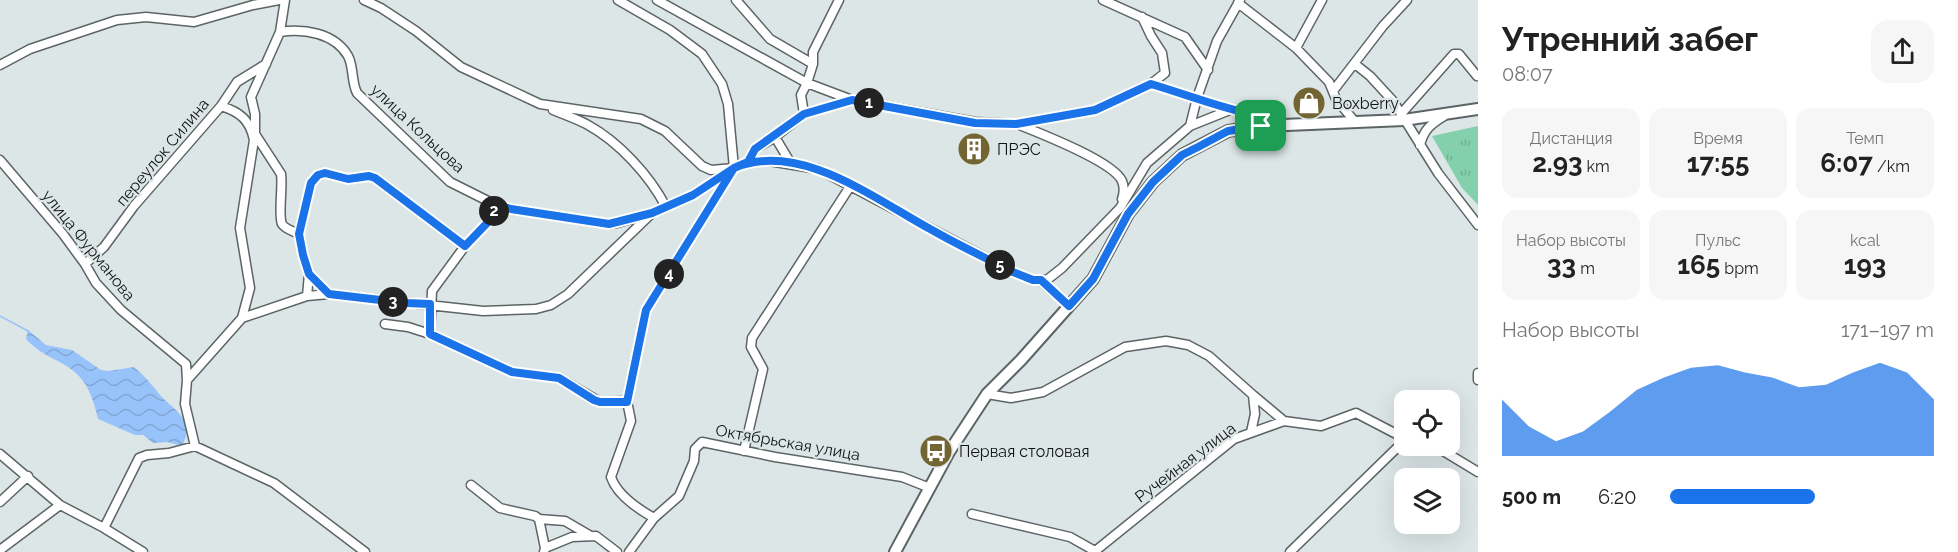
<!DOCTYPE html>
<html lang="ru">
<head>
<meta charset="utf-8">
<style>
  :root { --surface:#fff; --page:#f6f6f6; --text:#222; --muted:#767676; --accent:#1a73e8 }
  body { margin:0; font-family:Raleway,sans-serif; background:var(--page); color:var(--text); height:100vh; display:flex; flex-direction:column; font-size:22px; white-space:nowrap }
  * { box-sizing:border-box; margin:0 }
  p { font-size:20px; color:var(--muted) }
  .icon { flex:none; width:33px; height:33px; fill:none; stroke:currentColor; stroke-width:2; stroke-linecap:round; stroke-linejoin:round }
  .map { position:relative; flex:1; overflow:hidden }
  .side { display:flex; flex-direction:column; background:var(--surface); width:480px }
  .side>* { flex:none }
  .fabs { position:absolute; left:1394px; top:390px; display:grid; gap:12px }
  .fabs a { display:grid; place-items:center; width:66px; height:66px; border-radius:12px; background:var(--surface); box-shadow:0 6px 24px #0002; font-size:30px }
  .pin { position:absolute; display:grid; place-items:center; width:51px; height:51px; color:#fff; margin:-26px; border-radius:12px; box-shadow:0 3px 9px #0006 }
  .km { position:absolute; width:30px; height:30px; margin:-15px; border-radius:50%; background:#222; color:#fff; font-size:16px; line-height:30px; text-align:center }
  .round { display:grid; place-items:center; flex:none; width:63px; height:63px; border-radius:18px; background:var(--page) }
  .overview { display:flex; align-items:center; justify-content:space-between; height:102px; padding:0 24px }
  h1 { font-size:33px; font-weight:700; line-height:45px }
  .metrics { display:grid; grid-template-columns:repeat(3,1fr); gap:9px; height:102px; padding:6px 24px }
  .metrics div { display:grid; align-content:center; border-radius:15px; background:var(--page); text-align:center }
  .metrics b { font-size:26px; font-weight:700 }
  .metrics small { font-size:16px; font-weight:400 }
  .metrics p { font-size:16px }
  .chart { height:168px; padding:12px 24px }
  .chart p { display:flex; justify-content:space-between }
  .chart svg { width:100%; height:108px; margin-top:6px; fill:var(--accent); opacity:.7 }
  ul { padding:0 24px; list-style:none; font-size:20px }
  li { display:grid; grid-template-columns:96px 72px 1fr; align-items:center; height:45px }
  li i { height:15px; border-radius:8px; background:var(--accent) }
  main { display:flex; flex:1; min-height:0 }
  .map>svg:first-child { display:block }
  .park { fill:url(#park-tufts) }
  .water { fill:url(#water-waves) }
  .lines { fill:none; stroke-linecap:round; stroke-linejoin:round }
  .stream { stroke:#97c3fa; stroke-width:1.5 }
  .minor-casing { stroke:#5c6465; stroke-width:11 }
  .major-casing { stroke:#5c6465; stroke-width:14 }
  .minor { stroke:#fff; stroke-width:8 }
  .major { stroke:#fff; stroke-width:10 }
  .route-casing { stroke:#fff; stroke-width:12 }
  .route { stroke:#1a73e8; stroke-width:8 }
  .labels { text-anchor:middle; stroke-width:4.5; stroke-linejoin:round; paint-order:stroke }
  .poi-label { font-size:16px; fill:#111414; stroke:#dde6e7; text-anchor:start }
  .street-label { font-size:16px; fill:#111414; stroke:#dde6e7 }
</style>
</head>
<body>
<main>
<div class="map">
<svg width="1478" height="552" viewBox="0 0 1478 552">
  <defs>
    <pattern id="park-tufts" width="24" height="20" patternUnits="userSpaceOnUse" patternTransform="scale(1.5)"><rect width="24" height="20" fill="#84d0ac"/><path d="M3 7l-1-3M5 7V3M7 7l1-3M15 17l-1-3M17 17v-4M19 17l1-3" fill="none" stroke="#71b293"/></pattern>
    <pattern id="water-waves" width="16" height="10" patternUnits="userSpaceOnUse" patternTransform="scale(1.5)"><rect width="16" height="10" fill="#97c3fa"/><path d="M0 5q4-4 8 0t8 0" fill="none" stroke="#81a7d5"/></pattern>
  </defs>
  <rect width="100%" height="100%" fill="#dde6e7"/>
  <path class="park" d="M1478 126V205L1462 188 1432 136Z"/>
  <path class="water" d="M28 330 46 345 72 350 101 370 109 371 134 367C144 375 152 385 160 395 175 411 196 420 182 446L167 442 153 443 143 435H135L98 419C94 402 89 385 76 373 60 359 42 357 26 339Z"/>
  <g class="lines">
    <path class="stream" d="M0 316 28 331"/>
    <defs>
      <path id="minor" d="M364 0 381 8 416 31 461 67 540 104 641 119 665 131 702 166 711 170 734 168 748 162 769 161 818 169 1013 272 1033 280 1041 281 1048 279 1062 268 1120 208 1147 163 1190 126 1197 98 1217 41 1240 0
        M618 0 670 30 702 54 722 84 728 104 734 168 646 310 627 401 631 421 611 477C617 495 638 509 654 518
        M657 0 807 83 801 95 804 114 775 137 790 162
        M736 0 770 39 813 64 807 83 852 100 804 114
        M1103 0 1185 37 1208 70
        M1238 3 1296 48 1329 82 1336 99 1356 123
        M1142 17 1151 36 1162 53 1165 73 1151 84
        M280 32C303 28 335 33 348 56 354 67 351 81 357 93L450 182 496 205 511 209 609 224 617 223 652 213 693 195 731 170
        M1296 48 1322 0
        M813 64V52L839 0
        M1355 64 1370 76 1393 101 1438 173 1478 225
        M0 65 30 49 117 20 146 17 194 22 253 5 279 0
        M1333 91 1383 26 1407 0
        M852 100 975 122 1016 124 1095 110 1151 84C1188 95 1223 109 1260 116L1261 126
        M553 110C565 115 577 119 588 125 619 142 650 176 666 207
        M1401 114 1454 54H1459L1477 76
        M1017 124C1039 133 1113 161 1122 181 1125 188 1124 193 1122 199
        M1190 126 1230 110
        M255 134V114L251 97 280 32 285 0
        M255 134 281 174C283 187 278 215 282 224 285 229 293 231 299 234
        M1420 145C1424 129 1431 124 1444 116
        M0 160 63 234 85 264 96 283 121 310 186 364 187 380 185 404 195 446 169 453 147 455 139 458 104 528
        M748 162 755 149 775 137
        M85 264 104 247 134 206 221 106 237 82 266 64
        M309 274 329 294
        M1041 281 1069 306
        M307 296 309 274 303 255 299 234 311 183 318 175 325 173 348 179 369 176 375 178 465 246
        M242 318 307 296 329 294 483 311 536 309 551 305 568 294 651 214
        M385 324 408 327 430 334 512 372 559 378 600 402 627 401
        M430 334 432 291 465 246 492 218 496 205
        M1478 373V380
        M187 380 242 318 250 288 240 228 254 140C250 120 240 112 221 106
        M987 394 1011 398 1043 392 1125 347 1166 341 1188 345 1209 356 1253 395 1255 414 1251 432
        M1253 395 1284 421
        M195 446 274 483 365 552
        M1435 446 1478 472
        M744 451 763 369 751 347 752 338 851 185
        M0 454 60 505 104 528 143 552
        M471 485 500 508 535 516 539 519 545 548 544 552
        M0 502 28 476
        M972 514 1070 537 1095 551
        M539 519 565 521 589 535
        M545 548 572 537 596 536 617 552
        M0 550 60 505
        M629 552 654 518 679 496 694 461 695 449 702 442 775 457 902 477 930 488
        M1094 552 1234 439 1284 421 1321 426 1356 413 1404 438
        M1290 552 1404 441"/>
      <path id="major" d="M895 552 949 452 987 394 1021 360 1093 279 1128 214 1153 182 1182 155 1228 131 1261 126 1404 120 1478 109"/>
    </defs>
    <use href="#minor" class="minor-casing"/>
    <use href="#major" class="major-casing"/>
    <use href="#minor" class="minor"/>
    <use href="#major" class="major"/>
  </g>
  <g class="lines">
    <defs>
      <path id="route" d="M1261 126 1260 116C1223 109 1188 95 1151 84L1095 110 1016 124 975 123 852 100 804 114 755 149 748 162 734 168 693 195 652 213 609 224 511 209 496 205 492 218 465 246 375 178 369 176 348 179 325 173 318 175 311 183 299 234 303 255 309 274 329 294 406 303 430 304V334L512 372 559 378 594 400 600 402H627L646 310 734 168C800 140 876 200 932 230 958 245 986 258 1013 272L1033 280H1041L1069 306 1093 279 1128 214 1153 182 1182 155 1198 147 1228 131 1261 126"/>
    </defs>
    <use href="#route" class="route-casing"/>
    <use href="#route" class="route"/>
  </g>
  <defs>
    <symbol id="shop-disc" viewBox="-11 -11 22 22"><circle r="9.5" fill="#726532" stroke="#dde6e7"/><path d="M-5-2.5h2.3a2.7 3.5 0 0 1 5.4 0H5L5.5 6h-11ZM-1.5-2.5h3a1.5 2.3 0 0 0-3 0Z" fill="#fff"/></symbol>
    <symbol id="building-disc" viewBox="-11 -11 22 22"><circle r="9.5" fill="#726532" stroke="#dde6e7"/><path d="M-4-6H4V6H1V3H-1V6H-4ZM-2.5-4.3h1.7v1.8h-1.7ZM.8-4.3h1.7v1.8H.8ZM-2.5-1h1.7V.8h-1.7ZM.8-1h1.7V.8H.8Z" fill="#fff"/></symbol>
    <symbol id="bus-disc" viewBox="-11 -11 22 22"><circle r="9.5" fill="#726532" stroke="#dde6e7"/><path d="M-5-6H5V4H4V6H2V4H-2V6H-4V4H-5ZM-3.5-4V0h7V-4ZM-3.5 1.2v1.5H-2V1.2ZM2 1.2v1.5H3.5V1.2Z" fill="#fff"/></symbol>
  </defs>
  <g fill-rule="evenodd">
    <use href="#shop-disc" x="1290" y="84" width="38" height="38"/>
    <use href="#building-disc" x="955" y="130" width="38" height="38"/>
    <use href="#bus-disc" x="917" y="432" width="38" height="38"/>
  </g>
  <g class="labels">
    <g class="poi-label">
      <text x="1332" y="109">Boxberry</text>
      <text x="997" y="155">ПРЭС</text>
      <text x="959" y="457">Первая столовая</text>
    </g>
    <g class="street-label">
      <text transform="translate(418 128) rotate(43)" y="6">улица Кольцова</text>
      <text transform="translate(162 152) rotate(-50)" y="6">переулок Силина</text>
      <text transform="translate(89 245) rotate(51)" y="6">улица Фурманова</text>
      <text transform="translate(788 442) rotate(10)" y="6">Октябрьская улица</text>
      <text transform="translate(1185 462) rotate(-37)" y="6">Ручейная улица</text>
    </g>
  </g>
</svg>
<div class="fabs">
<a><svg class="icon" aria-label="locate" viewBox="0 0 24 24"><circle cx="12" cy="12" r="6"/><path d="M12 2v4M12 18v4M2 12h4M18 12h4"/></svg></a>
<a><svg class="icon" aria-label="layers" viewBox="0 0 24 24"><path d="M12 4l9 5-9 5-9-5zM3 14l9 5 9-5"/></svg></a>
</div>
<div class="pin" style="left:1261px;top:126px;background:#1e9e55"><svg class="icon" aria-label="arrive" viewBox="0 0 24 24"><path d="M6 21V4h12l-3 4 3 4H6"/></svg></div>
<b class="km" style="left:869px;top:103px">1</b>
<b class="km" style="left:494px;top:211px">2</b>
<b class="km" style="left:393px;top:302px">3</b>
<b class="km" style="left:669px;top:274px">4</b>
<b class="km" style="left:1000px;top:265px">5</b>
</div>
<section class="side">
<div class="overview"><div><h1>Утренний забег</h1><p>08:07</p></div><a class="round"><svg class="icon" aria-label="share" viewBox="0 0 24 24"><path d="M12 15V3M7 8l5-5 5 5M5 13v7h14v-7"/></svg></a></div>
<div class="metrics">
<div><p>Дистанция</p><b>2.93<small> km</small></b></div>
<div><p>Время</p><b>17:55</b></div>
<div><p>Темп</p><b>6:07<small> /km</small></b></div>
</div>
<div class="metrics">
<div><p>Набор высоты</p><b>33<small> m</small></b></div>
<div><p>Пульс</p><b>165<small> bpm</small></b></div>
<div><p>kcal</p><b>193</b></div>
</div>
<div class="chart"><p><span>Набор высоты</span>171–197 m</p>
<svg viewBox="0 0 160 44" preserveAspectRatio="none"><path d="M0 44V21L10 32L20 38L30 34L40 26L50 17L60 12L70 8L80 7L90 10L100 12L110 16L120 15L130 10L140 6L150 10L160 21V44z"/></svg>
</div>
<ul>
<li><b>500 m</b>6:20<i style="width:55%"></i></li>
</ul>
</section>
</main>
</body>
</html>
